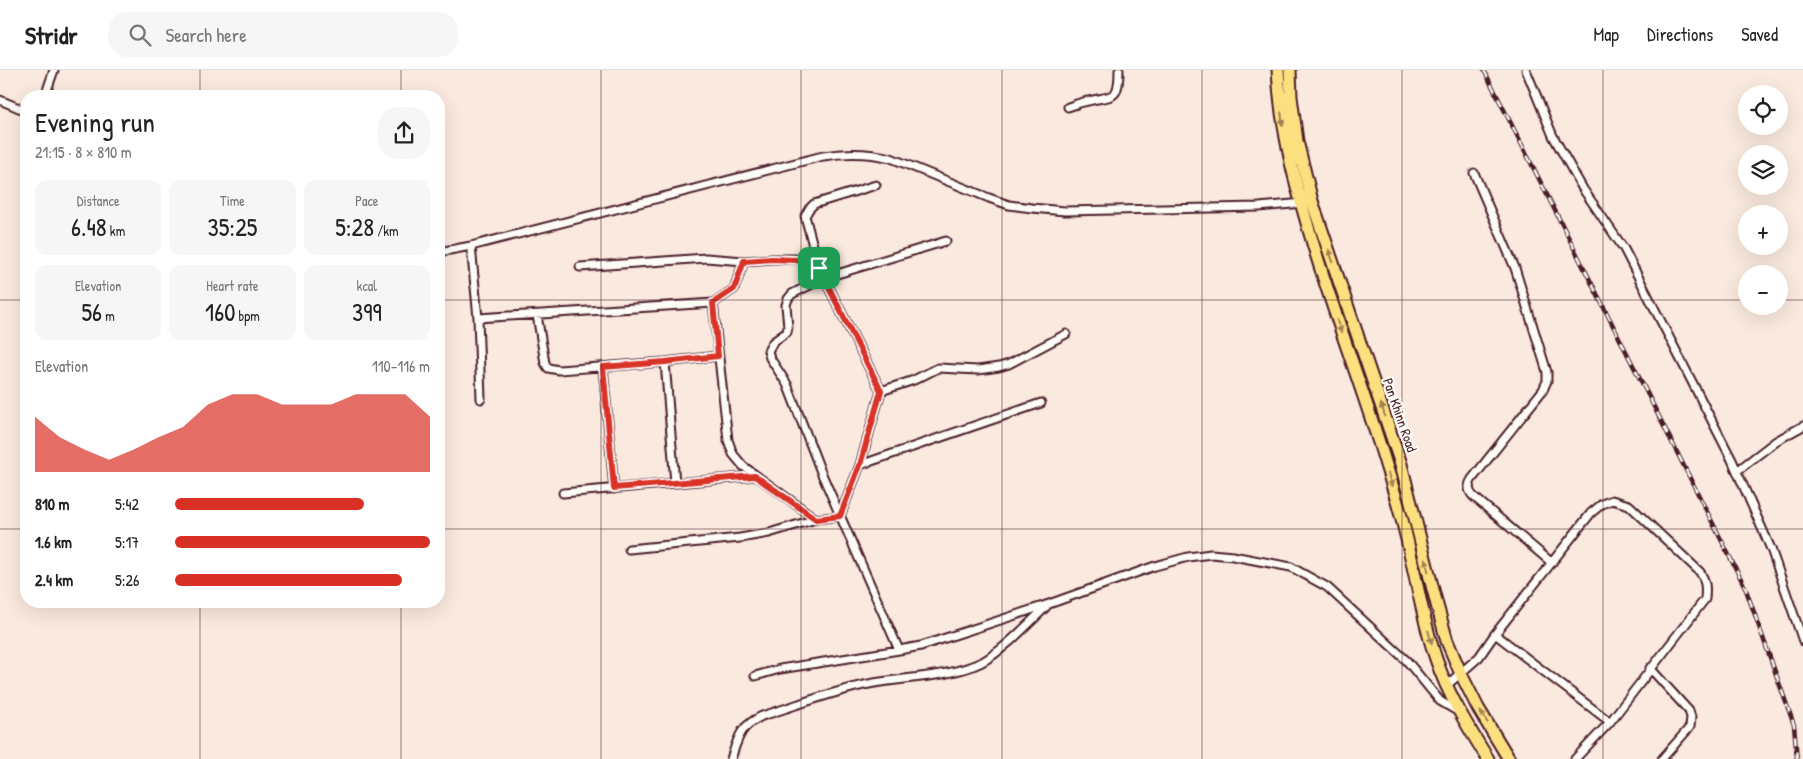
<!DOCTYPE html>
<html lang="en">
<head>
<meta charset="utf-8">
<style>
  :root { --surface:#fff; --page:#f6f6f6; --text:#222; --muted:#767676; --line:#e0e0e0; --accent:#d93025 }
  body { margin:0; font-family:"Patrick Hand",sans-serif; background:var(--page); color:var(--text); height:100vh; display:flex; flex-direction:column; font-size:19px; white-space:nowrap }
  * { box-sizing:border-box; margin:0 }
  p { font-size:16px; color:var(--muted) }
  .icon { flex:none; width:28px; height:28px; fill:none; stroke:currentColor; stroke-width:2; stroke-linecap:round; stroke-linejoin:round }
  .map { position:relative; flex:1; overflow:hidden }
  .side { position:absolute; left:20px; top:20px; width:425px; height:518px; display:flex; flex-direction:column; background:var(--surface); border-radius:20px; box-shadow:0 5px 20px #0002 }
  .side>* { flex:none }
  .fabs { position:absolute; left:1738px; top:15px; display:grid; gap:10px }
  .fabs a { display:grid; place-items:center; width:50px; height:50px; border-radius:50%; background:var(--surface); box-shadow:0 5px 20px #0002; font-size:25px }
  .pin { position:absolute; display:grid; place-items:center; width:42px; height:42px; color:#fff; margin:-21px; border-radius:10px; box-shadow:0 2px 8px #0006 }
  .round { display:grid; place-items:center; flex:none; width:52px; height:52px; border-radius:20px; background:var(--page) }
  .summary { display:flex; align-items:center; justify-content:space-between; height:85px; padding:0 15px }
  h1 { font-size:28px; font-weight:600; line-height:38px }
  .figures { display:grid; grid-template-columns:repeat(3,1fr); gap:8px; height:85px; padding:5px 15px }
  .figures div { display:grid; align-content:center; border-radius:12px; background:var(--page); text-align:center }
  .figures b { font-size:25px; font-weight:600 }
  .figures small { font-size:14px; font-weight:400 }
  .figures p { font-size:14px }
  .chart { height:140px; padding:10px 15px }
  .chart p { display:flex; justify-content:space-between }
  .chart svg { width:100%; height:90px; margin-top:5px; fill:var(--accent); opacity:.7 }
  ul { padding:0 15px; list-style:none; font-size:16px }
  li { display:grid; grid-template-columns:80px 60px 1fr; align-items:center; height:38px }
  li i { height:12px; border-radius:6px; background:var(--accent) }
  header { display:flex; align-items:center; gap:30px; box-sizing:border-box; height:70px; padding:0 25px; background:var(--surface); border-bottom:1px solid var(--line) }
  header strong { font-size:24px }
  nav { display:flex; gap:28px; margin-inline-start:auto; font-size:18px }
  .search { width:350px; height:45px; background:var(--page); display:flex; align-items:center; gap:12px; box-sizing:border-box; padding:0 18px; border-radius:20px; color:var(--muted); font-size:19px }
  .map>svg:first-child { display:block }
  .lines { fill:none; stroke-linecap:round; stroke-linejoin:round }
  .street-casing { stroke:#4a1f2b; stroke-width:11 }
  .primary-casing { stroke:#4a1f2b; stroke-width:15 }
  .street { stroke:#fdfcf7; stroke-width:7 }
  .primary { stroke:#fce080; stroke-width:11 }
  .rail-casing { stroke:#4a1f2b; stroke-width:4.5 }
  .rail { stroke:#fdfcf7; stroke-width:2.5; stroke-dasharray:8; stroke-linecap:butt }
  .oneway { fill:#a38056 }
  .route-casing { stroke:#fff; stroke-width:10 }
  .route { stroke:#d93025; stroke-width:6 }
  .grid { fill:none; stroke:#4a1f2b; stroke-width:1; stroke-opacity:0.55 }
  .labels { text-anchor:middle; stroke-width:4.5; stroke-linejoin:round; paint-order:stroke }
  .street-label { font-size:14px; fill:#4a1f2b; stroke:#fdfcf7 }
</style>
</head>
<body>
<header>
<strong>Stridr</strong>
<div class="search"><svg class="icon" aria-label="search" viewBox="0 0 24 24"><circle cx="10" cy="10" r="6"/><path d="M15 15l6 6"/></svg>Search here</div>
<nav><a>Map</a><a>Directions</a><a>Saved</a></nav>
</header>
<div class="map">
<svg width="1803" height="689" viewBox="0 0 1803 689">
  <rect width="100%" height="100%" fill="#fae9de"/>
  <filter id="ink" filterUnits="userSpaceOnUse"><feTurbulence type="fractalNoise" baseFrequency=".02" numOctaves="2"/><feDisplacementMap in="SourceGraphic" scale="10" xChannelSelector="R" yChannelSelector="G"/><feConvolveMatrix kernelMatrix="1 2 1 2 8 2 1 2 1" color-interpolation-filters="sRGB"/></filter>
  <g filter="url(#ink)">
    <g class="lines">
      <defs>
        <path id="street" d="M1526 0 1553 66 1583 119 1624 179 1732 390 1771 479 1803 571
          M45 26 54 0
          M0 30 26 41
          M1068 37C1075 35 1081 32 1088 31 1113 25 1119 31 1119 0
          M1474 103 1515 198 1547 302V311L1543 320 1472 409C1468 415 1468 421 1473 426L1552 493
          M471 176 478 248 481 329
          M439 182 471 176 823 86C847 82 867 82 891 88L989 128 1009 135 1032 138 1065 141 1259 137 1304 133
          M744 191 734 219 713 233 728 370 733 384 743 396 816 449
          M580 197 706 188 744 191 772 189H796L819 198
          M537 245 545 293 548 298 559 300 665 292 718 286
          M478 248 713 233
          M665 292 675 413
          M603 297 614 419
          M881 321 914 310 938 298 978 300 999 297 1009 294 1066 264
          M860 395 1041 333
          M1737 401 1776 371 1803 356
          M563 423 755 406
          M629 479 740 468 769 463 816 449 840 446 860 395 881 321 819 198 805 146 809 139 814 134 876 115
          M1495 564 1610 652
          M899 580 821 402 787 314 770 288 768 281 773 272 787 262 788 257 786 235 788 229 792 224 824 208 946 171
          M1650 598 1689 641 1691 647 1690 657 1662 689
          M755 606 780 599 899 580 921 576 1049 534 1155 496 1188 487 1211 484 1233 486 1291 497 1327 517 1407 591 1440 631 1457 641
          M1447 615 1479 587 1495 564 1591 443 1602 434 1612 430 1629 435 1700 502C1706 511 1706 518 1705 529L1610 652 1575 689
          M731 689C738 668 740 656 762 646 798 635 833 621 869 614 904 607 949 608 982 592 1003 581 1028 554 1046 537"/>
        <path id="primary" d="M1278 0C1281 63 1296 117 1314 177 1336 250 1364 322 1386 395 1395 424 1404 453 1410 483 1418 518 1424 554 1436 589 1448 625 1468 657 1488 689
          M1290 0 1291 27 1297 71 1312 131 1401 394 1437 535 1447 571 1461 604 1478 638 1509 689"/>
      </defs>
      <use href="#street" class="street-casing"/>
      <use href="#primary" class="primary-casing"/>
      <use href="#street" class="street"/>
      <use href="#primary" class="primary"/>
      <defs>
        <path id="rail" d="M1484 0 1745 517 1794 655 1797 689"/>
      </defs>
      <use href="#rail" class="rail-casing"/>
      <use href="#rail" class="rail"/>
    </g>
    <defs><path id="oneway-solid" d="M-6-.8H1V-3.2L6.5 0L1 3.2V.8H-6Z" transform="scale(1.25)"/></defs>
    <g class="oneway">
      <use href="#oneway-solid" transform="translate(1282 49) rotate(83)"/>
      <use href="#oneway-solid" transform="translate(1331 186) rotate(-109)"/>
      <use href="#oneway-solid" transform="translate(1339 256) rotate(71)"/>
      <use href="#oneway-solid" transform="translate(1383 340) rotate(-109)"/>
      <use href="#oneway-solid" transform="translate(1390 410) rotate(74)"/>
      <use href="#oneway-solid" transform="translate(1427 496) rotate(-103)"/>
      <use href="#oneway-solid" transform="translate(1430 567) rotate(74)"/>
      <use href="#oneway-solid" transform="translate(1484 647) rotate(-122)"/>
    </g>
  </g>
  <g class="lines" filter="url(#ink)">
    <defs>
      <path id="route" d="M772 189 796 190 819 198 881 321 860 395 840 446 816 449 755 406 614 418 603 297 665 292 718 286 713 233 734 219 744 191Z"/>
    </defs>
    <use href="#route" class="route-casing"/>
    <use href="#route" class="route"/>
  </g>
  <path class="grid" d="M200 0V26M401 0V26M601 0V689M801 0V689M1002 0V689M1202 0V689M1402 0V689M1603 0V689M0 230H26M439 230H1746M1779 230H1803M0 459H26M439 459H1803M200 531V689M401 531V689"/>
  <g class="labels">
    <g class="street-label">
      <text transform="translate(1400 345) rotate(71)" y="5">Pan Khinn Road</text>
    </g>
  </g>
</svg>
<div class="fabs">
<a><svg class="icon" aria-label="locate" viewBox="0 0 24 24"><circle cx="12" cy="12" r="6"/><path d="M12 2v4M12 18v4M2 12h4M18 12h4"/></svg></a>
<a><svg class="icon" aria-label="layers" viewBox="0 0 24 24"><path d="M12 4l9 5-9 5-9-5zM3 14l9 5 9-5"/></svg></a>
<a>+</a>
<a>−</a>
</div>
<div class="pin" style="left:819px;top:198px;background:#1e9e55"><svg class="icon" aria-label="arrive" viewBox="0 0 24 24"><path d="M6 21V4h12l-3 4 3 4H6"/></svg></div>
<section class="side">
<div class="summary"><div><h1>Evening run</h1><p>21:15 · 8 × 810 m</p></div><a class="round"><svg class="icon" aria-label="share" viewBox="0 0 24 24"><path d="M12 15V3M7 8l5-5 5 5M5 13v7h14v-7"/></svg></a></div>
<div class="figures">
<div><p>Distance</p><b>6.48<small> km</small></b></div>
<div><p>Time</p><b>35:25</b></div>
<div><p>Pace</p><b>5:28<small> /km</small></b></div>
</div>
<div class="figures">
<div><p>Elevation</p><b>56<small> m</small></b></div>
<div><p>Heart rate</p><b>160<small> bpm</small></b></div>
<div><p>kcal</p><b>399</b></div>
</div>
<div class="chart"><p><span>Elevation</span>110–116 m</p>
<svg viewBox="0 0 160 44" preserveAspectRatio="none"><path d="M0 44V17L10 27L20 33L30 38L40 33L50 27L60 22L70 11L80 6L90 6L100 11L110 11L120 11L130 6L140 6L150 6L160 17V44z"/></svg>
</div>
<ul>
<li><b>810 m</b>5:42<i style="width:74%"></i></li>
<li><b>1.6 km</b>5:17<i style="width:100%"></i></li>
<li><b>2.4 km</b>5:26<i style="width:89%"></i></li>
</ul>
</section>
</div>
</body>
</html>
